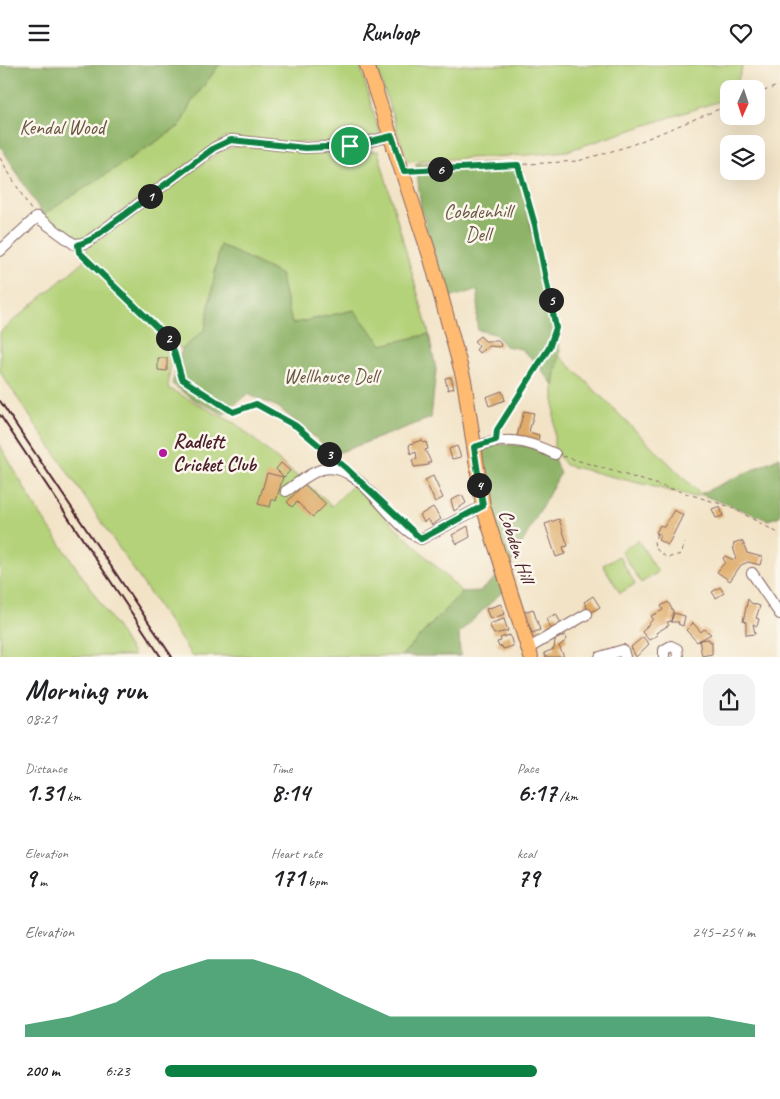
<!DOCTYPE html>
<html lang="en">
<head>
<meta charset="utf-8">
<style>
  :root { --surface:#fff; --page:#f2f2f2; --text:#202124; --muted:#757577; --accent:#0b8043 }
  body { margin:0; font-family:Caveat,sans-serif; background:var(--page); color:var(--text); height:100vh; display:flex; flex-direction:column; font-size:19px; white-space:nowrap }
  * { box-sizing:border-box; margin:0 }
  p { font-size:16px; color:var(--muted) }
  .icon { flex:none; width:28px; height:28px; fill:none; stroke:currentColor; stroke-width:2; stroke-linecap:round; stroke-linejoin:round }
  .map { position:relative; height:592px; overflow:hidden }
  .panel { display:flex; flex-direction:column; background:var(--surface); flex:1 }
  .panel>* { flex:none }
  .needle { width:32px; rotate:183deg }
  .buttons { position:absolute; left:720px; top:15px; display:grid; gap:10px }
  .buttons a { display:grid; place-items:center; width:45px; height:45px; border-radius:10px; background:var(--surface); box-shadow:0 5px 20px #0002; font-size:25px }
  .pin { position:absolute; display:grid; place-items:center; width:42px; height:42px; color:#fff; margin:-21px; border:2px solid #fff; border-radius:50%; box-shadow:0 1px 5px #0007 }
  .km { position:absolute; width:25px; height:25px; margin:-12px; border-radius:50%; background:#222; color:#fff; font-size:14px; line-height:25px; text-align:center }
  .round { display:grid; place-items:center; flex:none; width:52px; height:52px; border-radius:15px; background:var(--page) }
  .summary { display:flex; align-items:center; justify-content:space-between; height:85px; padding:0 25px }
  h1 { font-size:28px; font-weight:700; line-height:38px }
  .stats { display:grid; grid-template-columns:repeat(3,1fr); gap:8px; height:85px; padding:5px 25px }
  .stats div { display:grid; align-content:center }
  .stats b { font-size:25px; font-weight:700 }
  .stats small { font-size:14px; font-weight:400 }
  .stats p { font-size:14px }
  .chart { height:140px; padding:10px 25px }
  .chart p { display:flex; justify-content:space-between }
  .chart svg { width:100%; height:90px; margin-top:5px; fill:var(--accent); opacity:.7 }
  ul { padding:0 25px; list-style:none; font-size:16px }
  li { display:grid; grid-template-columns:80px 60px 1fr; align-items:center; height:38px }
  li i { height:12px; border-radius:6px; background:var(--accent) }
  header { display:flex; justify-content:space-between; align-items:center; height:65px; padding:0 25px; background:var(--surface); font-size:22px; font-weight:700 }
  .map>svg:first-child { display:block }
  .green { fill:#b4d279; stroke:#7f7852 }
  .forest { fill:#8fb469; stroke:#6c6a4a }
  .building { fill:#dfab69 }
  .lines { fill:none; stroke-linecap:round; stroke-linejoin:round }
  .minor-casing { stroke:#856461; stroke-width:12 }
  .major-casing { stroke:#856461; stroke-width:16 }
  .path { stroke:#856461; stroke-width:1; stroke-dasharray:4 4; stroke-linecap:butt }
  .minor { stroke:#fff; stroke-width:10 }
  .major { stroke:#ffbb71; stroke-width:14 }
  .rail { stroke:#4a1f2b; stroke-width:2 }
  .route-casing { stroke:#fff; stroke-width:10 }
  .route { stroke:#0b8043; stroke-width:6 }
  .poi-dot { fill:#b5179e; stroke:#fbf7ec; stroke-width:2 }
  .labels { text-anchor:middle; stroke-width:5; stroke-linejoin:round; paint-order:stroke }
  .park-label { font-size:20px; fill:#6a5542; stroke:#fbf7ec }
  .poi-label { font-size:20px; font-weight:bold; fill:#4a1f2b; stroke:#fbf7ec; text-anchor:start }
  .street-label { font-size:20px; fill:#4a1f2b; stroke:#fbf7ec }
</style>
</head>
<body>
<header><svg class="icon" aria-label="menu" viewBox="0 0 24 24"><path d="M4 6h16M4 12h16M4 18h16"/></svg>Runloop<svg class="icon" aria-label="heart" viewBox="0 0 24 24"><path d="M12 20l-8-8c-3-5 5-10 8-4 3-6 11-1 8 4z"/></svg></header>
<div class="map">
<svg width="780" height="592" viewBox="0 0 780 592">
  <rect width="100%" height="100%" fill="#fbf7ec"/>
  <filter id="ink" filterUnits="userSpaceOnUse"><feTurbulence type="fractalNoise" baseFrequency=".02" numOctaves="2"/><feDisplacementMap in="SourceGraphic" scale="10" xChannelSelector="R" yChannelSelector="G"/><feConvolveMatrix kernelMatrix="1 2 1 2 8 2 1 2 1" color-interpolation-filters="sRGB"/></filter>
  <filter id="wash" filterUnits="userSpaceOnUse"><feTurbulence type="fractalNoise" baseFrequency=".0096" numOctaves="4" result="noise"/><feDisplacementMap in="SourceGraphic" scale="20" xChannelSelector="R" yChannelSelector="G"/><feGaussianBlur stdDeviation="1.12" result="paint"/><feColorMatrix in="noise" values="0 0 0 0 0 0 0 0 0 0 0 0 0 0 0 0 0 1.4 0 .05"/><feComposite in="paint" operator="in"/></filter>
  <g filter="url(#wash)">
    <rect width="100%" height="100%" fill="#f2e3c6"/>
    <path class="green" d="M219 0H360L380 70 344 78 288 77 225 72 85 173 75 174 43 150 180 61 191 38Z
      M376 0H743L735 24H729V33L567 86 528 90 407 96Z
      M240 81 337 88 378 86 429 269 382 280 354 245 292 259 280 209 220 180 205 265 182 284 162 276 171 294 168 323 236 359 332 441 353 420 462 527 401 591H192L0 307V267L83 197 88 182 222 85Z
      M559 290 700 429 695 432 565 400 554 384V321Z
      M0 380 36 443 116 561 134 591H0Z
      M638 475 658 507 641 518 621 486Z
      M619 491 635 519 620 528 603 500Z"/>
    <path class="forest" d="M0 0H219L191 38 180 61 43 150 0 80Z
      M416 98H516L560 286 554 321 536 297 521 284 505 281 495 269 478 265C474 249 481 241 477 225L447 233 421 143Z
      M220 180 280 209 292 259 354 245 382 280 429 269 436 305 431 353 335 389 278 342 247 329 224 349 195 335 172 319 182 284 205 264Z
      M491 379 529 381 554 393 560 409 511 498 495 460 479 391Z
      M780 392V451L768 455 700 429Z
      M498 511 503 526 459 568 460 591H401L462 527 480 526Z"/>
    <g id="blocks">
      <path class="building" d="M480 271 485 276H498L501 279 500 282 489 281 480 288 476 285 479 281 474 276Z
        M158 293H167V306L158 305Z
        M451 312 454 323 448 325 445 313Z
        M502 326 505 335 489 341 486 332Z
        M524 346 534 348 529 367 539 370 538 376 517 371Z
        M422 375 423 378 426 377 428 384 425 385 431 397 428 398 429 400 414 402 412 395 417 394 416 387 411 389 409 382 410 379Z
        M457 381 461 392 452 394 449 384Z
        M281 398 290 406 284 412 276 404Z
        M267 408 283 412 276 436 272 434 270 442 258 439Z
        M433 411 443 433 435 437 425 415Z
        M304 419 326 439 313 452 297 437 292 442 287 437Z
        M462 430 466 438 454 446 451 435Z
        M720 441 723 451 716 453 712 444Z
        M433 442 441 454 432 460 428 454 424 457 420 450Z
        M674 445 683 450 668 480 658 475 660 469 656 468 660 460 664 462Z
        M559 454 568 481 563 482 565 489 556 492 545 459Z
        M468 461 470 472 457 479 452 470Z
        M739 476 743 477 747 488 762 492 760 500 748 497 741 500 730 516 717 507 725 497 723 493 725 491 734 495 736 492 733 482 734 478Z
        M720 522 724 528 716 533 712 527Z
        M593 531 600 542 590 548 584 537Z
        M748 534 751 538 760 541 756 553 759 554 757 561 753 559 755 569 746 570V557L743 556Z
        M668 537 673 546 671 556 667 557 669 560 659 566 656 568 658 570 649 575 642 567 653 554 651 551 663 545 661 541Z
        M501 539 505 549 490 554 486 544Z
        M533 544 540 565 532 568 524 547Z
        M674 548 685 551 683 561 678 559 679 557H671Z
        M556 549 562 560 552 566 546 554Z
        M504 554 508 566 494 569 489 559Z
        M693 558 701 567 704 564 711 569 697 577 686 565Z
        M510 570 513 581 503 584 502 581 499 582 497 577 501 576 500 573Z
        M565 570 567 575 559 581 564 592H546L544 588 554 584 555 575Z
        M643 572 649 579 636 592 631 582Z
        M709 574 710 577 712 576V589L702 591 699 575Z"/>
    </g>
  </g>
  <g filter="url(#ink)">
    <use href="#blocks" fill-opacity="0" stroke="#856461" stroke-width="1"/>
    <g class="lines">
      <defs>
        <path id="minor" d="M0 186 37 152 74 179 86 178 214 83 231 75 305 83 350 81 392 71
          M474 382C505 372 525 374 555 389
          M286 426C297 419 310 407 323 404 360 395 390 462 421 474L483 441
          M752 508 780 549
          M529 583 587 549
          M600 592 623 585 625 592
          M664 592V585L671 581 677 584 678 592"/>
        <path id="major" d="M367 0 431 194 464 315 483 441 531 592"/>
      </defs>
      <use href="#minor" class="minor-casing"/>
      <use href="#major" class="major-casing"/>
      <path class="path" d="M756 29 780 20
        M0 93 31 145
        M412 106 578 96 629 81 729 40
        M79 188 171 276 182 314 233 347 256 339 296 361 337 396
        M497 368 549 283 556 263 535 160 518 100
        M563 391 731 442 780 469
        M657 469 654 476 655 483 667 493 681 489 685 478"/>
      <use href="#minor" class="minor"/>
      <use href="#major" class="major"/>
      <path class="rail" d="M0 336 172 592
        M0 350 161 592"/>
    </g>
  </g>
  <g class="lines" filter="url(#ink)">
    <defs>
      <path id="route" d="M392 71 404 106 518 100 535 160 556 263 549 283 497 365 496 375 474 382 483 441 421 474 346 403 296 361 256 339 233 347 182 314 171 276 79 187 78 180 92 174 214 83 231 75 305 83 350 81Z"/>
    </defs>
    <use href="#route" class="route-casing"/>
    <use href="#route" class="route"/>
  </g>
  <circle class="poi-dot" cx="163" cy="388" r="5"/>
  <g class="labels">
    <g class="park-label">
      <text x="62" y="69">Kendal Wood</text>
      <text x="478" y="153">Cobdenhill<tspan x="478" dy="23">Dell</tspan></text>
      <text x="331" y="318">Wellhouse Dell</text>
    </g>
    <g class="poi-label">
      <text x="173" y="383">Radlett<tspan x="173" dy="23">Cricket Club</tspan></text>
    </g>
    <g class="street-label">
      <text transform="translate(517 481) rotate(72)" y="7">Cobden Hill</text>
    </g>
  </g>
</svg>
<div class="buttons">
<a><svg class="needle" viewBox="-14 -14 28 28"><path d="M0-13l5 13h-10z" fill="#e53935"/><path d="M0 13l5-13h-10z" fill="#757577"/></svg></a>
<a><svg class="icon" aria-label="layers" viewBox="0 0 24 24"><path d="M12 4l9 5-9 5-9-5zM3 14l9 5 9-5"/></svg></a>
</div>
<div class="pin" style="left:350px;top:81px;background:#1e9e55"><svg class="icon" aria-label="arrive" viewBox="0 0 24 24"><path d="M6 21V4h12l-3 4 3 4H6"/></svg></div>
<b class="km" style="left:150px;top:131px">1</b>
<b class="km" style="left:168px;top:273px">2</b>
<b class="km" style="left:329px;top:389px">3</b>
<b class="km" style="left:479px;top:420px">4</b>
<b class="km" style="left:551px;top:235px">5</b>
<b class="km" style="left:440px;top:104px">6</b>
</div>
<section class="panel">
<div class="summary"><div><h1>Morning run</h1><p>08:21</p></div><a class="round"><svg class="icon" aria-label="share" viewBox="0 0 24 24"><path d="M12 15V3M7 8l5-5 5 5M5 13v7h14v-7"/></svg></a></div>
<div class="stats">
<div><p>Distance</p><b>1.31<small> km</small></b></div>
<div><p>Time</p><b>8:14</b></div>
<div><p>Pace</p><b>6:17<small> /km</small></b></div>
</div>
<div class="stats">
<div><p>Elevation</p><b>9<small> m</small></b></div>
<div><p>Heart rate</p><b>171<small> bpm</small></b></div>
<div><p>kcal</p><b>79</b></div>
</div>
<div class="chart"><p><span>Elevation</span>245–254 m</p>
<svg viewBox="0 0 160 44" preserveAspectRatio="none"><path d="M0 44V38L10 34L20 27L30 13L40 6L50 6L60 13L70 24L80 34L90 34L100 34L110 34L120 34L130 34L140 34L150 34L160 38V44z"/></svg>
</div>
<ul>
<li><b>200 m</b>6:23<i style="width:63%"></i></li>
</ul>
</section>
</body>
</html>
